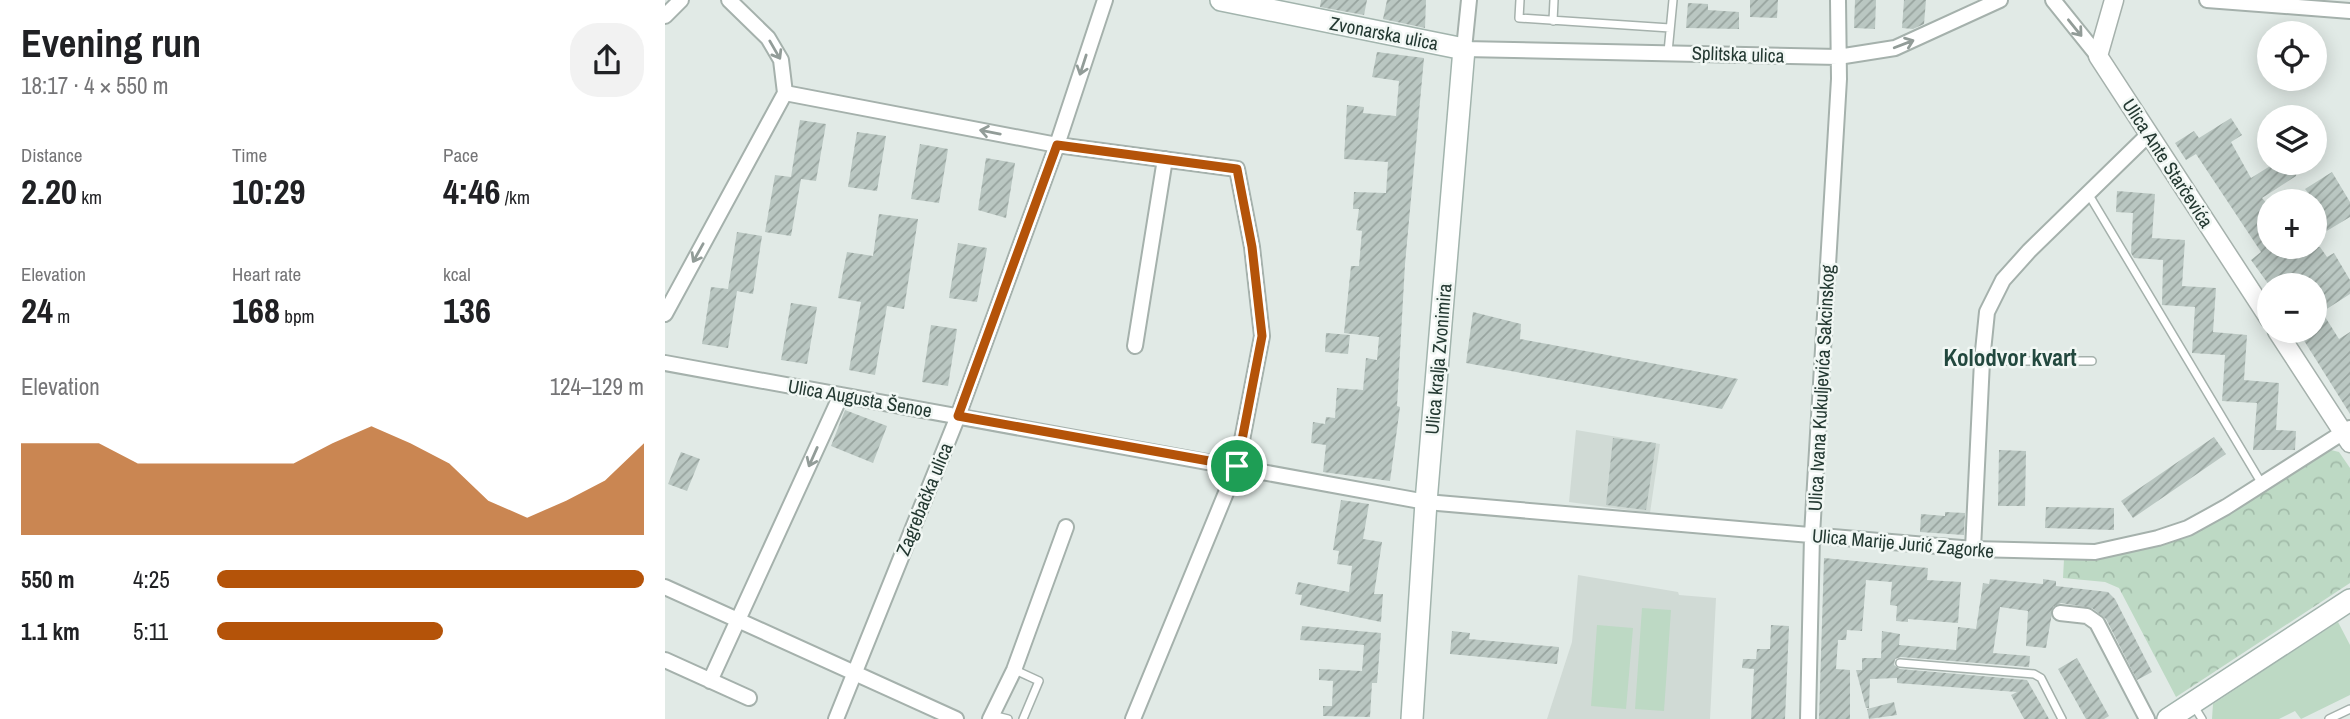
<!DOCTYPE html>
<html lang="en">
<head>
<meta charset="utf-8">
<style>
  :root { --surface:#fff; --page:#f2f2f2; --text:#202124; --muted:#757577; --accent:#b45309 }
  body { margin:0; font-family:"Archivo Narrow",sans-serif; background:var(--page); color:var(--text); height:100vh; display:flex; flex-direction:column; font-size:26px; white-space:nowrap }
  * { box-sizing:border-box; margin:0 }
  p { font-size:23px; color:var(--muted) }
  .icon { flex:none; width:38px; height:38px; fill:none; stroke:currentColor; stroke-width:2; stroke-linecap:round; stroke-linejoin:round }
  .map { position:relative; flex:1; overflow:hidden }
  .sheet { display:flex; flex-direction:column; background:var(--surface); width:665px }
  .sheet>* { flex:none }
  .fabs { position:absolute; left:1592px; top:21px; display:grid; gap:14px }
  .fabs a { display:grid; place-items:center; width:70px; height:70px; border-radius:50%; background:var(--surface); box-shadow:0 4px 18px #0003; font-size:35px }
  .pin { position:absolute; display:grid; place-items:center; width:60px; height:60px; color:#fff; margin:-30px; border:4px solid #fff; border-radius:50%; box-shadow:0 2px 7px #0007 }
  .round { display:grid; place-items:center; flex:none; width:74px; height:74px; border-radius:28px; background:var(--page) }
  .head { display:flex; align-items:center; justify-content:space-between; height:119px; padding:0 21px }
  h1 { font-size:38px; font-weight:700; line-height:52px }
  .metrics { display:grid; grid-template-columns:repeat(3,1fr); gap:10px; height:119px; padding:7px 21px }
  .metrics div { display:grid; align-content:center }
  .metrics b { font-size:35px; font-weight:700 }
  .metrics small { font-size:19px; font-weight:400 }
  .metrics p { font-size:19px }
  .chart { height:196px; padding:14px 21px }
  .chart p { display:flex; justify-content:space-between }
  .chart svg { width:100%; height:126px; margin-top:7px; fill:var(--accent); opacity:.7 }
  ul { padding:0 21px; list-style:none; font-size:23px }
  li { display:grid; grid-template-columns:112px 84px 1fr; align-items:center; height:52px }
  li i { height:18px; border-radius:9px; background:var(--accent) }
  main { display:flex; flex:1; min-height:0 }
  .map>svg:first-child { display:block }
  .built { fill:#d0dad5 }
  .grass { fill:#bdd9c4 }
  .forest { fill:url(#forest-crowns) }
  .building { fill:url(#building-hatch) }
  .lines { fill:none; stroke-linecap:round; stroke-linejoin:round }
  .service-casing { stroke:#a5b1ac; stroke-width:10 }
  .minor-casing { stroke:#a5b1ac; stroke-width:18 }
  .tertiary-casing { stroke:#a5b1ac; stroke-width:21 }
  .secondary-casing { stroke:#a2b4ad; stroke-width:24 }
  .service { stroke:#fff; stroke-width:7 }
  .minor { stroke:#fff; stroke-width:14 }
  .tertiary { stroke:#fff; stroke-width:18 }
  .secondary { stroke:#fff; stroke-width:21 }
  .oneway { stroke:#929c98 }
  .route-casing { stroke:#fff; stroke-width:14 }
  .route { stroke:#b45309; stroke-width:9 }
  .labels { text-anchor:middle; stroke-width:5; stroke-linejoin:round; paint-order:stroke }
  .street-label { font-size:19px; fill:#243932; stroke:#f1f7f4 }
  .quarter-label { font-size:23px; font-weight:bold; fill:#22483e; stroke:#f1f7f4 }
</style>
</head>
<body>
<main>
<section class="sheet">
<div class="head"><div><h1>Evening run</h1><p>18:17 · 4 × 550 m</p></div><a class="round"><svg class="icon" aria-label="share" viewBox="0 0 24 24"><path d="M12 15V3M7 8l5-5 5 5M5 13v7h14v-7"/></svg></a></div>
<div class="metrics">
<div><p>Distance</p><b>2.20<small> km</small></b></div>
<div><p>Time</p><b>10:29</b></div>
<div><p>Pace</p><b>4:46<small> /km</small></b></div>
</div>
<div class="metrics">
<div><p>Elevation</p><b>24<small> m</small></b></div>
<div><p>Heart rate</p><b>168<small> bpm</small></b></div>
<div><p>kcal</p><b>136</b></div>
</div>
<div class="chart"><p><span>Elevation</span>124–129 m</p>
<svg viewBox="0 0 160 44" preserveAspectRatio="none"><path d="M0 44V12L10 12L20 12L30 19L40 19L50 19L60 19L70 19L80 12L90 6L100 12L110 19L120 32L130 38L140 32L150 25L160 12V44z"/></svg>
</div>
<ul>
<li><b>550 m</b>4:25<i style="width:100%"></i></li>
<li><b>1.1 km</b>5:11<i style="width:53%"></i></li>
</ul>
</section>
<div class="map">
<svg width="1685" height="719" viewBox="0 0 1685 719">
  <defs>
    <pattern id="forest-crowns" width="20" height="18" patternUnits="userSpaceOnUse" patternTransform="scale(1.75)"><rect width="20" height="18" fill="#bdd9c4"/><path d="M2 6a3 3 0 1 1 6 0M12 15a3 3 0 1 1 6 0" fill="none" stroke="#a2bba9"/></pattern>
    <pattern id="building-hatch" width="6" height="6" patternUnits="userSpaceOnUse" patternTransform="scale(1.75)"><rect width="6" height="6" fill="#bac7c2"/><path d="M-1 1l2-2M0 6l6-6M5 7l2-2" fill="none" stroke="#97a39e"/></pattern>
  </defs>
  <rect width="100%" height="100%" fill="#e1eae6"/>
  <path class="built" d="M911 430 995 444 985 513 904 502Z
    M913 575 1013 592 1014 595 1051 598 1045 719H882L907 642Z"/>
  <path class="grass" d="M977 608 1006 610 999 711 970 709Z
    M1673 622 1685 645V695L1636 719 1630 711 1614 719H1547L1548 704Z
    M932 625 968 628 961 709 926 706Z"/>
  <path class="forest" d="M1666 450 1674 452 1685 468V583L1511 697 1454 588 1440 582 1398 578 1399 559C1503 562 1581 502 1666 450Z"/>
  <path class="building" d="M656 0H702L699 15 655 7Z
    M722 0H761L760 28 718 19Z
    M1085 0H1113L1112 18 1085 17Z
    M1190 0H1211L1210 29 1189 28Z
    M1239 0H1261L1259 24 1248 29 1237 28Z
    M1023 3 1043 4V10L1074 12V29L1021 28Z
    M712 52 759 58 740 264 732 406 735 407 725 481 658 472 661 445 646 443 648 422 660 424 661 417 670 418 672 388 698 390 701 358 712 360 714 337 679 333 686 266H694L697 231 691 230 694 209H688L689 192 721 193 723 162 679 159 682 105 699 107 698 113 731 116 734 81 707 77Z
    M1566 118 1577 135 1566 142 1586 178 1610 163H1633L1631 176 1597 198 1605 207V219L1598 224 1605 233V247H1655L1662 257 1669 253 1685 280V294L1657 312 1674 339 1685 332V414L1633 331H1650V285H1604L1586 260 1596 252 1531 154 1521 160 1510 143 1529 131 1534 138Z
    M135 120 161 124 151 181 136 179 126 236 100 232 110 175 126 177Z
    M192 132 221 136 212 191 183 187Z
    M255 144 283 149 274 203 246 199Z
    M321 158 350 163 341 218 313 210Z
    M1667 172 1685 202V217L1650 238V201L1640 189Z
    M1452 191 1490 194 1487 238 1520 240 1517 286 1551 288 1548 332 1582 335 1579 380 1614 383 1611 430 1631 431 1630 450H1588L1592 403 1557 401 1560 355 1527 353 1530 307 1497 305 1498 260 1469 258 1466 253 1468 213 1451 212Z
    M214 214 253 219 239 309 222 306 210 375 184 370 196 302 173 298 182 252 208 256Z
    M72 232 97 236 88 294 72 291 63 348 37 344 46 287 63 289Z
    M293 243 322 248 312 302 284 298Z
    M126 303 152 307 142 364 116 360Z
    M808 312 856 324 855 339 1073 379 1057 409 801 363Z
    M266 325 292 329 283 386 257 382Z
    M661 333 685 335 683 354 660 352Z
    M180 410 222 426 208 463 166 446Z
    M1549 437 1561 454 1468 518 1456 501Z
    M948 438 991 443 981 510 941 505Z
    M1334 450 1361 451 1360 506H1333Z
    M16 452 35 459 22 491 3 484Z
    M676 500 704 504 698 539 717 542 709 594H718L716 622 635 605 637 595 630 594 633 582 684 592 687 566 672 564 674 551 668 550Z
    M1381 507 1449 508V530L1380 528Z
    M1280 512 1300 513 1299 535 1255 532 1256 514 1280 516Z
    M1159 558 1263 568 1262 580 1296 582 1293 623 1243 619V622L1231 621 1232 606 1225 605 1227 582 1201 580 1197 631 1182 630 1181 640H1173L1171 669 1185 670V719H1154Z
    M1325 579 1378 584V579L1391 581V586L1443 592 1450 599 1487 672 1472 680 1441 619 1427 608 1396 603 1388 607 1381 648 1361 646 1363 611 1335 607 1328 653 1365 656 1364 667 1236 657 1230 659 1229 665 1235 669 1362 680 1384 719H1359L1346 695 1352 692 1232 683V678L1205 679 1204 708H1201L1191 670H1197V658H1216L1217 631 1235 634 1234 645 1291 650 1293 627 1311 629 1318 583 1324 584Z
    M1106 625 1124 626 1120 719H1086L1089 669 1077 668 1078 659H1091L1092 649H1105Z
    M637 626 716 633 712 683H707L705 717 658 716V706H667L668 681 654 680V669L697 671 699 645 635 640Z
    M787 631 805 633 804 639 894 647 892 664 785 654Z
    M1412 658 1444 716 1439 719H1421L1393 669Z
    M1229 702 1232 715 1204 719 1202 709Z"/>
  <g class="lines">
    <defs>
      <path id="service" d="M855 0 854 18 1005 28
        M888 21 889 0
        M1003 52 1008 0
        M1424 195 1597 484
        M1317 361H1427
        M1235 663 1369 674 1376 678 1397 719
        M350 670 374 681 358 719
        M1529 706 1537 719
        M327 715 343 719
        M1664 719 1685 709"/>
      <path id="minor" d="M804 0 799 49 1173 57 1230 48 1335 0
        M1388 0 1433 56
        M1542 0 1685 11
        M0 16 16 0
        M120 93 392 145 572 169 587 247 597 336 572 466 468 719
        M0 314 120 93 116 60 103 38 64 0
        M470 346 500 159
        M0 363 761 502 1308 549 1430 552 1493 538 1523 528 1561 507 1685 428
        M1308 549 1317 361 1322 312 1338 280 1364 251 1484 134
        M0 587 291 719
        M1395 613 1422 616 1432 623 1482 719
        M0 660 84 698
        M45 681 176 395
        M171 719 293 416 392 145 440 0
        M325 719 349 670 401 527
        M1143 719 1147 535 1174 79 1173 0"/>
      <path id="tertiary" d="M1449 0 1433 56 1605 320
        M1612 331 1685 443"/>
      <path id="secondary" d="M556 0 799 49 761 502 747 719
        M1503 719 1685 600"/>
    </defs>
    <use href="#service" class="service-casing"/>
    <use href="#minor" class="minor-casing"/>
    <use href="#tertiary" class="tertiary-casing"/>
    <use href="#secondary" class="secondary-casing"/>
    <use href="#service" class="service"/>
    <use href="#minor" class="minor"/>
    <use href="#tertiary" class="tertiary"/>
    <use href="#secondary" class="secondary"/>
  </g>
  <defs><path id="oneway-shaft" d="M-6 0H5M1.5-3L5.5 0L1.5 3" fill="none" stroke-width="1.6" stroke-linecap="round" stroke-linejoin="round" transform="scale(1.75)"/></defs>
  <g class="oneway">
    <use href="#oneway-shaft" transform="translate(1410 28) rotate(51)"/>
    <use href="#oneway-shaft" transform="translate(1239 44) rotate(-21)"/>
    <use href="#oneway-shaft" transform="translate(110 50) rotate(60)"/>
    <use href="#oneway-shaft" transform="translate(418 65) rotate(108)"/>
    <use href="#oneway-shaft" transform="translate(325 132) rotate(-169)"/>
    <use href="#oneway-shaft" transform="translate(33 253) rotate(119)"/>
    <use href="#oneway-shaft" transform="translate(148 457) rotate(114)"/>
  </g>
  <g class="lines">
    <defs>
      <path id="route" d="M392 145 572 169 587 247 597 336 572 466 293 416Z"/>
    </defs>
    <use href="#route" class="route-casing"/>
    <use href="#route" class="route"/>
  </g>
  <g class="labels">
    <g class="street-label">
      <text transform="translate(719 33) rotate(11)" y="7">Zvonarska ulica</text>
      <text transform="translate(1073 54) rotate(2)" y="7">Splitska ulica</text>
      <text transform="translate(1503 163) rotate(57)" y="7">Ulica Ante Starčevića</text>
      <text transform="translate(773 359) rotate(-85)" y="7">Ulica kralja Zvonimira</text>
      <text transform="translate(1156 388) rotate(-87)" y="7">Ulica Ivana Kukuljevića Sakcinskog</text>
      <text transform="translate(195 398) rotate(10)" y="7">Ulica Augusta Šenoe</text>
      <text transform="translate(259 499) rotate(-68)" y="7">Zagrebačka ulica</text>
      <text transform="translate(1238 543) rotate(5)" y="7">Ulica Marije Jurić Zagorke</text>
    </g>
    <g class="quarter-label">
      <text x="1345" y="366">Kolodvor kvart</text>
    </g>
  </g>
</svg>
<div class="fabs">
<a><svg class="icon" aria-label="locate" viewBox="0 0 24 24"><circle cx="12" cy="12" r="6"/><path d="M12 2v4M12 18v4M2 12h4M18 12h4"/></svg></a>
<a><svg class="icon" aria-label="layers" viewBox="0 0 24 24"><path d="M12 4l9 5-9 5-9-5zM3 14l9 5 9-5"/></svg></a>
<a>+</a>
<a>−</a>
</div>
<div class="pin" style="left:572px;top:466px;background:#1e9e55"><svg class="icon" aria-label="arrive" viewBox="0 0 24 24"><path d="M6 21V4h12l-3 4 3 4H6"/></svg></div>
</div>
</main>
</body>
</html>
